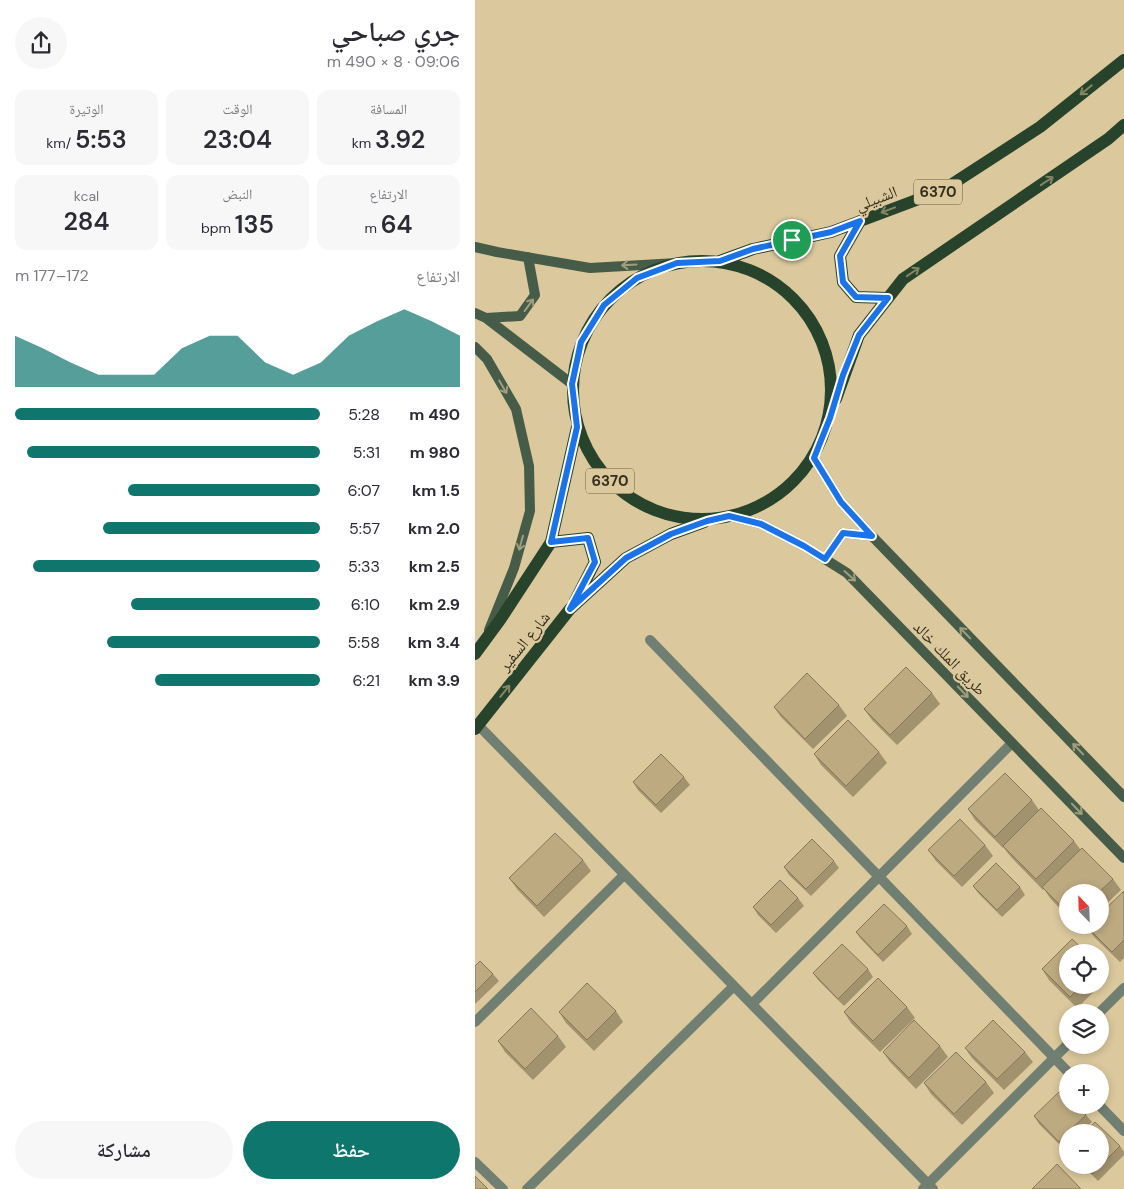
<!DOCTYPE html>
<html lang="ar">
<head>
<meta charset="utf-8">
<style>
  :root { --surface:#fff; --page:#f7f7f7; --text:#2b2b33; --muted:#7c7c81; --accent:#0f766e }
  body { margin:0; font-family:"DM Sans","Noto Naskh Arabic",sans-serif; background:var(--page); color:var(--text); direction:rtl; height:100vh; display:flex; flex-direction:column; font-size:19px; white-space:nowrap }
  * { box-sizing:border-box; margin:0 }
  p { font-size:16px; color:var(--muted) }
  .icon { flex:none; width:28px; height:28px; fill:none; stroke:currentColor; stroke-width:2; stroke-linecap:round; stroke-linejoin:round }
  .map { position:relative; flex:1; overflow:hidden; direction:ltr }
  .sheet { display:flex; flex-direction:column; background:var(--surface); width:475px }
  .sheet>* { flex:none }
  .needle { width:32px; rotate:337deg }
  .tools { position:absolute; left:584px; top:884px; display:grid; gap:10px }
  .tools a { display:grid; place-items:center; width:50px; height:50px; border-radius:50%; background:var(--surface); box-shadow:0 2px 8px #0003; font-size:25px }
  .pin { position:absolute; display:grid; place-items:center; width:42px; height:42px; color:#fff; margin:-21px; border:2px solid #fff; border-radius:50%; box-shadow:0 1px 5px #0007 }
  .round { display:grid; place-items:center; flex:none; width:52px; height:52px; border-radius:26px; background:var(--page) }
  .summary { display:flex; align-items:center; justify-content:space-between; height:85px; padding:0 15px }
  h1 { font-size:28px; font-weight:600; line-height:38px }
  .stats { display:grid; grid-template-columns:repeat(3,1fr); gap:8px; height:85px; padding:5px 15px }
  .stats div { display:grid; align-content:center; border-radius:12px; background:var(--page); text-align:center }
  .stats b { font-size:25px; font-weight:600 }
  .stats small { font-size:14px; font-weight:400 }
  .stats p { font-size:14px }
  .chart { height:140px; padding:10px 15px }
  .chart p { display:flex; justify-content:space-between }
  .chart svg { width:100%; height:90px; margin-top:5px; fill:var(--accent); opacity:.7 }
  .primary-button { display:flex; gap:10px; margin-top:auto; padding:10px 15px }
  .primary-button a { flex:1; height:58px; border-radius:30px; background:var(--accent); color:#fff; font-size:20px; font-weight:600; line-height:58px; text-align:center }
  .primary-button a+a { background:var(--page); color:var(--text) }
  ul { padding:0 15px; list-style:none; font-size:16px }
  li { display:grid; grid-template-columns:80px 60px 1fr; align-items:center; height:38px }
  li i { height:12px; border-radius:6px; background:var(--accent) }
  main { display:flex; flex:1; min-height:0 }
  .map>svg:first-child { display:block }
  .lines { fill:none; stroke-linecap:round; stroke-linejoin:round }
  .street { stroke:#707f71; stroke-width:10 }
  .secondary { stroke:#465c48; stroke-width:10 }
  .primary { stroke:#28432b; stroke-width:12 }
  .wall { fill:#a3926e }
  .building { fill:#bdaa80; stroke:#84775a }
  .oneway { stroke:#828664 }
  .oneway2 { stroke:#9f9d7b }
  .route-casing { stroke:#fff; stroke-width:10 }
  .route { stroke:#1a73e8; stroke-width:6 }
  .labels { text-anchor:middle; stroke-width:4.5; stroke-linejoin:round; paint-order:stroke }
  .shield { fill:#dbc89d; stroke:#685d43; stroke-width:1 }
  .shield-label { font-size:15px; font-weight:bold; fill:#362f1d }
  .street-label { font-size:16px; fill:#362f1d; stroke:#dbc89d }
</style>
</head>
<body>
<main>
<div class="map">
<svg width="649" height="1189" viewBox="0 0 649 1189">
  <rect width="100%" height="100%" fill="#dbc89d"/>
  <g class="lines">
    <path class="street" d="M175 640 593 1072
      M3 725 458 1189
      M277 1004 537 743
      M625 1012 649 988
      M0 1022 149 875
      M624 1105 649 1131
      M0 1162 28 1189
      M52 1189 259 986
      M448 1189 592 1045"/>
    <path class="secondary" d="M0 247 22 252 115 268 202 263
      M0 313 11 318 97 384
      M11 318 45 316 60 295 53 257
      M0 347 12 359 41 409 54 466 55 511 39 568 14 630
      M339 458 366 502 397 536 649 797
      M254 516 286 524 329 546 372 573 649 858
      M350 559 368 533 397 536"/>
    <path class="primary" d="M385 221 365 256 368 282 381 297 413 298
      M98 390a129 129 0 1 1 258 0a129 129 0 1 1-258 0Z
      M245 261 278 249 356 232 468 190 565 127 649 60
      M361 399 384 335 428 279 633 139 649 125
      M76 542 113 538 120 562 100 601
      M0 654 25 620 76 542 102 427
      M0 729 95 609 151 558 196 534 229 522"/>
  </g>
  <path class="wall" d="M457 693 465 704 422 745 397 720 389 709Z
    M364 705 372 716 338 749 306 717 299 707Z
    M404 752 412 763 378 797 346 765 339 754Z
    M209 777 215 785 186 813 163 790 158 782Z
    M557 800 564 810 599 841 605 849 638 879 646 890 625 910V892H592V916L575 898 569 889 568 890 536 857 528 847V848L500 820 493 809Z
    M510 845 518 856 487 887 461 861 453 850Z
    M108 860 116 871 69 917 42 889 34 878Z
    M359 861 364 868 336 896 314 875 309 867Z
    M498 886 545 887 550 895 527 917 503 893Z
    M649 891V958L645 962 620 938 612 927Z
    M323 898 329 906 301 933 283 915 278 907Z
    M602 925H610L606 929Z
    M432 926 437 934 408 962 386 939 381 932Z
    M0 966 18 974 24 981 0 1004Z
    M625 967 633 978 602 1008 574 980 567 969 592 985H625Z
    M393 969 398 977 369 1006 343 980 338 973Z
    M432 1007 440 1018 405 1052 376 1023 369 1012Z
    M141 1011 148 1022 119 1051 91 1023 84 1012Z
    M83 1036 91 1047 58 1080 30 1052 23 1041Z
    M465 1046 473 1057 441 1089 415 1062 408 1052Z
    M490 1048 550 1052 558 1062 529 1090 497 1058Z
    M511 1082 519 1093 487 1125 456 1094 449 1083Z
    M611 1115 617 1122 606 1132H592V1146L589 1149 564 1124 559 1116Z
    M645 1146 649 1152V1155L623 1181 607 1165H625Z"/>
  <path class="building" d="M431 667 457 693 415 735 389 709Z
    M332 673 364 705 330 739 299 707Z
    M373 720 404 752 371 786 339 754Z
    M186 754 209 777 181 805 158 782Z
    M530 773 557 800 520 837 493 809Z
    M566 808 599 841 561 879 528 846Z
    M485 819 510 845 479 876 453 850Z
    M80 833 108 860 62 906 34 878Z
    M337 839 359 861 331 889 309 867Z
    M607 848 638 879 624 892H592V912L567 887Z
    M521 863 545 887 522 910 498 886Z
    M305 880 323 898 296 925 278 907Z
    M649 891V940L637 952 612 927 614 925H625V914Z
    M409 904 432 926 403 955 381 932Z
    M597 939 611 952H592V985H607L595 997 567 969Z
    M367 944 393 969 363 999 338 973Z
    M5 961 18 974 0 992V966Z
    M403 978 432 1007 398 1041 369 1012Z
    M112 983 141 1011 112 1040 84 1012Z
    M56 1008 83 1036 50 1069 23 1041Z
    M439 1020 465 1046 434 1078 408 1052Z
    M518 1020 550 1052 522 1079 490 1048Z
    M481 1052 511 1082 479 1114 449 1083Z
    M586 1090 592 1096V1105H602L611 1115 593 1132H592V1133L584 1142 559 1116Z
    M620 1122 645 1146 617 1174 609 1165H625V1132H610Z
    M582 1164 606 1189H557Z
    M0 1176 13 1189H0Z"/>
  <defs><path id="oneway-shaft" d="M-6 0H5M1.5-3L5.5 0L1.5 3" fill="none" stroke-width="1.6" stroke-linecap="round" stroke-linejoin="round" transform="scale(1.25)"/></defs>
  <g class="oneway">
    <use href="#oneway-shaft" transform="translate(611 90) rotate(141)"/>
    <use href="#oneway-shaft" transform="translate(572 181) rotate(-34)"/>
    <use href="#oneway-shaft" transform="translate(413 210) rotate(159)"/>
    <use href="#oneway-shaft" transform="translate(438 272) rotate(-34)"/>
    <use href="#oneway-shaft" transform="translate(30 691) rotate(-51)"/>
  </g>
  <g class="oneway2">
    <use href="#oneway-shaft" transform="translate(154 265) rotate(177)"/>
    <use href="#oneway-shaft" transform="translate(54 305) rotate(-54)"/>
    <use href="#oneway-shaft" transform="translate(28 387) rotate(60)"/>
    <use href="#oneway-shaft" transform="translate(46 543) rotate(105)"/>
    <use href="#oneway-shaft" transform="translate(375 576) rotate(42)"/>
    <use href="#oneway-shaft" transform="translate(490 633) rotate(-134)"/>
    <use href="#oneway-shaft" transform="translate(488 692) rotate(46)"/>
    <use href="#oneway-shaft" transform="translate(603 749) rotate(-134)"/>
    <use href="#oneway-shaft" transform="translate(602 809) rotate(46)"/>
  </g>
  <g class="lines">
    <defs>
      <path id="route" d="M385 221 365 256 368 282 381 297 413 298 384 335 368 375 355 418 339 458 366 502 397 536 368 533 350 559 329 546 286 524 254 516 232 521 196 534 151 558 95 609 120 562 113 538 76 542 102 427 97 384 106 342 129 305 162 278 202 263 245 261 278 249 356 232Z"/>
    </defs>
    <use href="#route" class="route-casing"/>
    <use href="#route" class="route"/>
  </g>
  <g class="labels">
    <g class="shield">
      <rect x="439" y="179.5" width="48" height="25" rx="4"/>
      <rect x="111" y="468.5" width="48" height="25" rx="4"/>
    </g>
    <g class="shield-label">
      <text x="463" y="197">6370</text>
      <text x="135" y="486">6370</text>
    </g>
    <g class="street-label">
      <text transform="translate(401 198) rotate(-21)" y="6">الشبيلي</text>
      <text transform="translate(49 641) rotate(-51)" y="6">شارع السفير</text>
      <text transform="translate(475 658) rotate(46)" y="6">طريق الملك خالد</text>
    </g>
  </g>
</svg>
<div class="tools">
<a><svg class="needle" viewBox="-14 -14 28 28"><path d="M0-13l5 13h-10z" fill="#e53935"/><path d="M0 13l5-13h-10z" fill="#7c7c81"/></svg></a>
<a><svg class="icon" aria-label="locate" viewBox="0 0 24 24"><circle cx="12" cy="12" r="6"/><path d="M12 2v4M12 18v4M2 12h4M18 12h4"/></svg></a>
<a><svg class="icon" aria-label="layers" viewBox="0 0 24 24"><path d="M12 4l9 5-9 5-9-5zM3 14l9 5 9-5"/></svg></a>
<a>+</a>
<a>−</a>
</div>
<div class="pin" style="left:317px;top:240px;background:#1e9e55"><svg class="icon" aria-label="arrive" viewBox="0 0 24 24"><path d="M6 21V4h12l-3 4 3 4H6"/></svg></div>
</div>
<section class="sheet">
<div class="summary"><div><h1>جري صباحي</h1><p>09:06 · 8 × 490 m</p></div><a class="round"><svg class="icon" aria-label="share" viewBox="0 0 24 24"><path d="M12 15V3M7 8l5-5 5 5M5 13v7h14v-7"/></svg></a></div>
<div class="stats">
<div><p>المسافة</p><b>3.92<small> km</small></b></div>
<div><p>الوقت</p><b>23:04</b></div>
<div><p>الوتيرة</p><b>5:53<small> /km</small></b></div>
</div>
<div class="stats">
<div><p>الارتفاع</p><b>64<small> m</small></b></div>
<div><p>النبض</p><b>135<small> bpm</small></b></div>
<div><p>kcal</p><b>284</b></div>
</div>
<div class="chart"><p><span>الارتفاع</span>172–177 m</p>
<svg viewBox="0 0 160 44" preserveAspectRatio="none"><path d="M0 44V19L10 25L20 32L30 38L40 38L50 38L60 25L70 19L80 19L90 32L100 38L110 32L120 19L130 12L140 6L150 12L160 19V44z"/></svg>
</div>
<ul>
<li><b>490 m</b>5:28<i style="width:100%"></i></li>
<li><b>980 m</b>5:31<i style="width:96%"></i></li>
<li><b>1.5 km</b>6:07<i style="width:63%"></i></li>
<li><b>2.0 km</b>5:57<i style="width:71%"></i></li>
<li><b>2.5 km</b>5:33<i style="width:94%"></i></li>
<li><b>2.9 km</b>6:10<i style="width:62%"></i></li>
<li><b>3.4 km</b>5:58<i style="width:70%"></i></li>
<li><b>3.9 km</b>6:21<i style="width:54%"></i></li>
</ul>
<div class="primary-button"><a>حفظ</a><a>مشاركة</a></div>
</section>
</main>
</body>
</html>
